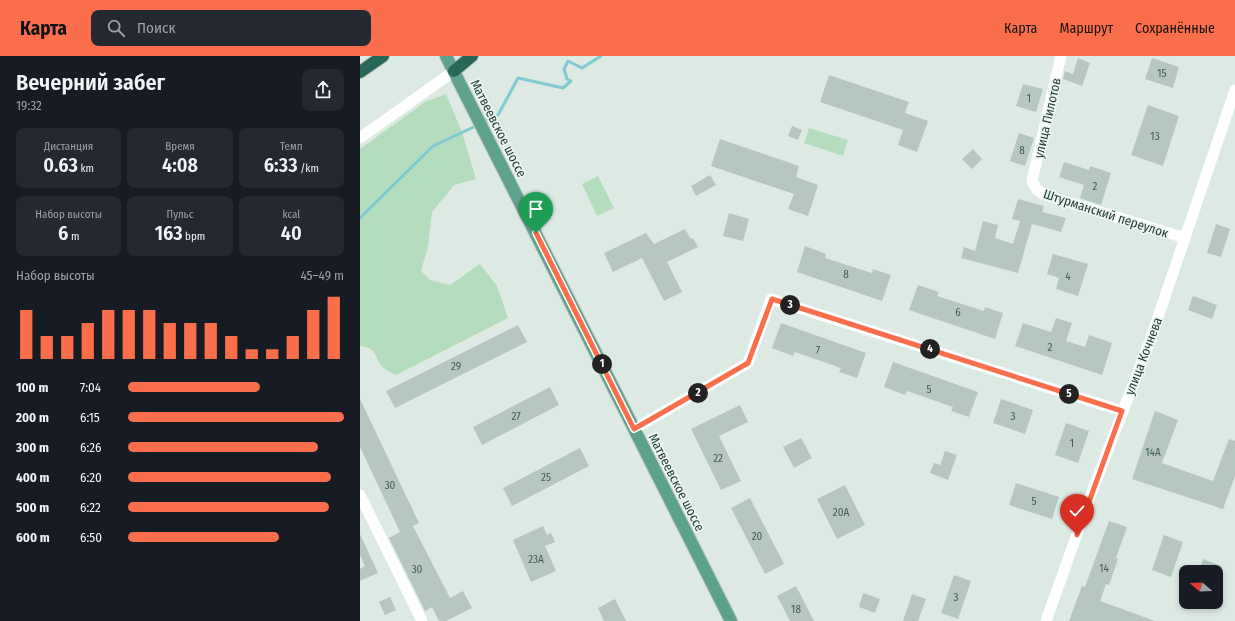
<!DOCTYPE html>
<html lang="ru">
<head>
<meta charset="utf-8">
<style>
  :root { --surface:#171b24; --page:#242831; --text:#f1f3f6; --muted:#9ea1a6; --accent:#fa6e4b }
  body { margin:0; font-family:"Fira Sans Condensed",sans-serif; background:var(--page); color:var(--text); height:100vh; display:flex; flex-direction:column; font-size:15px; white-space:nowrap }
  * { box-sizing:border-box; margin:0 }
  p { font-size:13px; color:var(--muted) }
  .icon { flex:none; width:22px; height:22px; fill:none; stroke:currentColor; stroke-width:2; stroke-linecap:round; stroke-linejoin:round }
  .map { position:relative; flex:1; overflow:hidden }
  .details { display:flex; flex-direction:column; background:var(--surface); width:360px }
  .details>* { flex:none }
  .needle { width:26px; rotate:289deg }
  .controls { position:absolute; left:819px; top:509px; display:grid; gap:8px }
  .controls a { display:grid; place-items:center; width:44px; height:44px; border-radius:8px; background:var(--surface); box-shadow:0 2px 6px #0003; font-size:20px }
  .pin { position:absolute; display:grid; place-items:center; width:34px; height:34px; color:#fff; margin:-41px -17px; border-radius:50% 50% 50% 0; rotate:-45deg; box-shadow:0 0 4px #0007 }
  .pin .icon { rotate:45deg }
  .km { position:absolute; width:20px; height:20px; margin:-10px; border-radius:50%; background:#222; color:#fff; font-size:11px; line-height:20px; text-align:center }
  .round { display:grid; place-items:center; flex:none; width:42px; height:42px; border-radius:8px; background:var(--page) }
  .summary { display:flex; align-items:center; justify-content:space-between; height:68px; padding:0 16px }
  h1 { font-size:22px; font-weight:600; line-height:30px }
  .stats { display:grid; grid-template-columns:repeat(3,1fr); gap:6px; height:68px; padding:4px 16px }
  .stats div { display:grid; align-content:center; border-radius:8px; background:var(--page); text-align:center }
  .stats b { font-size:20px; font-weight:600 }
  .stats small { font-size:11px; font-weight:400 }
  .stats p { font-size:11px }
  .chart { height:112px; padding:8px 16px }
  .chart p { display:flex; justify-content:space-between }
  .chart svg { width:100%; height:72px; margin-top:4px; stroke:var(--accent); stroke-width:6 }
  ul { padding:0 16px; list-style:none; font-size:13px }
  li { display:grid; grid-template-columns:64px 48px 1fr; align-items:center; height:30px }
  li i { height:10px; border-radius:5px; background:var(--accent) }
  header { display:flex; align-items:center; gap:24px; box-sizing:border-box; height:56px; padding:0 20px; background:var(--accent); color:#111 }
  header strong { font-size:19px }
  nav { display:flex; gap:22px; margin-inline-start:auto; font-size:14px }
  .search { width:280px; height:36px; background:var(--page); display:flex; align-items:center; gap:10px; box-sizing:border-box; padding:0 14px; border-radius:8px; color:var(--muted); font-size:15px }
  main { display:flex; flex:1; min-height:0 }
  .map>svg:first-child { display:block }
  .green { fill:#b4ddbd }
  .lines { fill:none; stroke-linecap:round; stroke-linejoin:round }
  .stream { stroke:#80cad3; stroke-width:3 }
  .building { fill:#b5c7bf }
  .major-casing { stroke:#bcc4c1; stroke-width:14 }
  .highway-casing { stroke:#bcc4c1; stroke-width:14 }
  .minor { stroke:#fff; stroke-width:11 }
  .major { stroke:#5ea28e; stroke-width:12 }
  .highway { stroke:#286757; stroke-width:12 }
  .route-casing { stroke:#fff; stroke-width:8 }
  .route { stroke:#fa6e4b; stroke-width:5 }
  .labels { text-anchor:middle; stroke-width:3.5; stroke-linejoin:round; paint-order:stroke }
  .number-label { font-size:11px; fill:#445d54 }
  .street-label { font-size:13px; fill:#1e3a31; stroke:#edf6f1 }
</style>
</head>
<body>
<header>
<strong>Карта</strong>
<div class="search"><svg class="icon" aria-label="search" viewBox="0 0 24 24"><circle cx="10" cy="10" r="6"/><path d="M15 15l6 6"/></svg>Поиск</div>
<nav><a>Карта</a><a>Маршрут</a><a>Сохранённые</a></nav>
</header>
<main>
<section class="details">
<div class="summary"><div><h1>Вечерний забег</h1><p>19:32</p></div><a class="round"><svg class="icon" aria-label="share" viewBox="0 0 24 24"><path d="M12 15V3M7 8l5-5 5 5M5 13v7h14v-7"/></svg></a></div>
<div class="stats">
<div><p>Дистанция</p><b>0.63<small> km</small></b></div>
<div><p>Время</p><b>4:08</b></div>
<div><p>Темп</p><b>6:33<small> /km</small></b></div>
</div>
<div class="stats">
<div><p>Набор высоты</p><b>6<small> m</small></b></div>
<div><p>Пульс</p><b>163<small> bpm</small></b></div>
<div><p>kcal</p><b>40</b></div>
</div>
<div class="chart"><p><span>Набор высоты</span>45–49 m</p>
<svg viewBox="0 0 160 44" preserveAspectRatio="none"><path d="M5 44V14M15 44V30M25 44V30M35 44V22M45 44V14M55 44V14M65 44V14M75 44V22M85 44V22M95 44V22M105 44V30M115 44V38M125 44V38M135 44V30M145 44V14M155 44V6"/></svg>
</div>
<ul>
<li><b>100 m</b>7:04<i style="width:61%"></i></li>
<li><b>200 m</b>6:15<i style="width:100%"></i></li>
<li><b>300 m</b>6:26<i style="width:88%"></i></li>
<li><b>400 m</b>6:20<i style="width:94%"></i></li>
<li><b>500 m</b>6:22<i style="width:93%"></i></li>
<li><b>600 m</b>6:50<i style="width:70%"></i></li>
</ul>
</section>
<div class="map">
<svg width="875" height="565" viewBox="0 0 875 565">
  <rect width="100%" height="100%" fill="#ddeae3"/>
  <path class="green" d="M86 38 102 76 116 123 94 129 72 156 68 191 61 215 70 224 90 229 120 208 137 230 148 262 36 319C33 317 28 316 25 313 13 304 20 292 0 290V93L65 46Z
    M449 72 488 84 483 100 444 87Z
    M238 120 254 152 237 160 222 128Z"/>
  <g class="lines">
    <path class="stream" d="M123 66 138 59 158 22 203 32 211 25 207 23 204 13 208 5 222 12 241 0
      M0 162 73 90 118 69"/>
  </g>
  <path class="building" d="M718 2 730 7 722 30 703 23 705 15 713 18Z
    M792 2 819 11 813 32 785 23Z
    M469 19 549 46 545 57 568 65 557 96 538 89 543 74 460 46Z
    M663 28 683 33 676 56 656 50Z
    M788 49 819 60 803 110 771 99Z
    M432 70 442 74 438 84 428 80Z
    M659 77 674 82 665 110 650 105Z
    M360 83 439 110 436 121 458 129 448 160 428 153 434 138 351 110Z
    M613 93 622 103 612 113 602 103Z
    M704 106 729 114 730 110 751 117 741 149 720 142 724 129 699 121Z
    M350 119 356 129 336 140 331 130Z
    M658 143 684 150 682 156 706 162 701 176 672 168 658 217 601 202 604 191 615 195 623 165 638 169 635 182 653 188 660 165 652 163Z
    M369 157 389 163 383 185 363 180Z
    M856 168 870 173 861 201 847 197Z
    M325 173 331 183 333 182 338 191 307 206 322 236 304 245 282 202 253 216 244 197 286 177 294 188Z
    M445 190 466 198 465 202 512 217 513 213 531 219 522 245 437 216Z
    M693 198 728 208 718 240 696 233 699 222 687 218Z
    M558 229 579 236 577 240 624 255 625 251 643 257 635 283 549 254Z
    M833 240 857 249 852 263 828 254Z
    M696 262 712 267 706 285 725 291 729 279 752 287 742 319 655 290 663 267 691 276Z
    M421 267 506 297 497 322 479 316 481 312 435 296 433 300 412 292Z
    M158 269 167 286 35 352 26 335Z
    M533 306 618 336 609 361 591 355 593 351 547 335 545 339 524 331Z
    M190 331 199 349 122 389 113 371Z
    M0 343 59 467 53 470 90 542 103 535 112 552 86 565H79L72 551 65 555 29 482 40 476 0 391Z
    M641 343 673 354 665 378 633 367Z
    M380 349 388 366 359 380 381 425 361 434 331 373Z
    M795 355 818 364 802 407 853 425 869 383 875 385V420L863 453 772 423Z
    M706 367 729 375 718 407 695 399Z
    M441 382 452 402 434 412 423 391Z
    M220 392 229 410 152 450 143 432Z
    M585 395 597 399 588 424 570 417 574 407 580 409Z
    M656 427 699 441 692 463 649 449Z
    M485 429 505 469 477 483 457 443Z
    M390 442 424 508 405 518 371 452Z
    M749 465 767 471 756 502 758 503 749 529 746 528 740 545 795 565H709L722 530 725 531Z
    M183 470 187 479 191 477 195 486 185 490 196 515 171 526 153 484Z
    M0 478 18 517 0 525V513L5 510 0 499Z
    M804 479 823 486 811 521 792 514Z
    M843 503 861 510 859 516H838Z
    M594 519 611 525 598 563 581 557Z
    M436 530 454 565H430L417 540Z
    M503 537 520 543 515 557 499 551Z
    M552 538 566 543 558 565H543Z
    M30 541 36 554 25 559 19 546Z
    M255 543 266 565H244L238 552Z"/>
  <g class="lines">
    <defs>
      <path id="major" d="M86 0 371 565"/>
      <path id="highway" d="M94 15 112 0
        M0 16 23 0"/>
    </defs>
    <use href="#major" class="major-casing"/>
    <use href="#highway" class="highway-casing"/>
    <path class="minor" d="M701 0 672 125 677 134 685 139 825 182
      M0 82 94 15
      M274 373 388 307 411 243 762 355
      M0 439 62 565
      M686 565 732 436 792 279 875 34"/>
    <use href="#major" class="major"/>
    <use href="#highway" class="highway"/>
  </g>
  <g class="lines">
    <defs>
      <path id="route" d="M176 177 274 373 388 307 412 243 762 355 717 479"/>
    </defs>
    <use href="#route" class="route-casing"/>
    <use href="#route" class="route"/>
  </g>
  <g class="labels">
    <g class="number-label">
      <text x="802" y="21">15</text>
      <text x="669" y="46">1</text>
      <text x="795" y="84">13</text>
      <text x="662" y="98">8</text>
      <text x="735" y="134">2</text>
      <text x="486" y="222">8</text>
      <text x="708" y="224">4</text>
      <text x="598" y="260">6</text>
      <text x="690" y="295">2</text>
      <text x="458" y="298">7</text>
      <text x="96" y="314">29</text>
      <text x="569" y="337">5</text>
      <text x="156" y="364">27</text>
      <text x="653" y="364">3</text>
      <text x="712" y="391">1</text>
      <text x="793" y="400">14А</text>
      <text x="358" y="406">22</text>
      <text x="186" y="425">25</text>
      <text x="30" y="433">30</text>
      <text x="674" y="449">5</text>
      <text x="481" y="460">20А</text>
      <text x="397" y="484">20</text>
      <text x="176" y="507">23А</text>
      <text x="744" y="516">14</text>
      <text x="57" y="517">30</text>
      <text x="596" y="545">3</text>
      <text x="436" y="557">18</text>
    </g>
    <g class="street-label">
      <text transform="translate(687 62) rotate(-77)" y="5">улица Пилотов</text>
      <text transform="translate(139 72) rotate(63)" y="5">Матвеевское шоссе</text>
      <text transform="translate(746 157) rotate(18)" y="5">Штурманский переулок</text>
      <text transform="translate(783 300) rotate(-69)" y="5">улица Кочнева</text>
      <text transform="translate(317 426) rotate(63)" y="5">Матвеевское шоссе</text>
    </g>
  </g>
</svg>
<div class="controls">
<a><svg class="needle" viewBox="-14 -14 28 28"><path d="M0-13l5 13h-10z" fill="#e53935"/><path d="M0 13l5-13h-10z" fill="#9ea1a6"/></svg></a>
</div>
<div class="pin" style="left:176px;top:177px;background:#1e9e55"><svg class="icon" aria-label="arrive" viewBox="0 0 24 24"><path d="M6 21V4h12l-3 4 3 4H6"/></svg></div>
<div class="pin" style="left:717px;top:479px;background:#d93025"><svg class="icon" aria-label="check" viewBox="0 0 24 24"><path d="M5 12l5 5 9-10"/></svg></div>
<b class="km" style="left:242px;top:308px">1</b>
<b class="km" style="left:338px;top:337px">2</b>
<b class="km" style="left:430px;top:249px">3</b>
<b class="km" style="left:570px;top:293px">4</b>
<b class="km" style="left:709px;top:338px">5</b>
</div>
</main>
</body>
</html>
